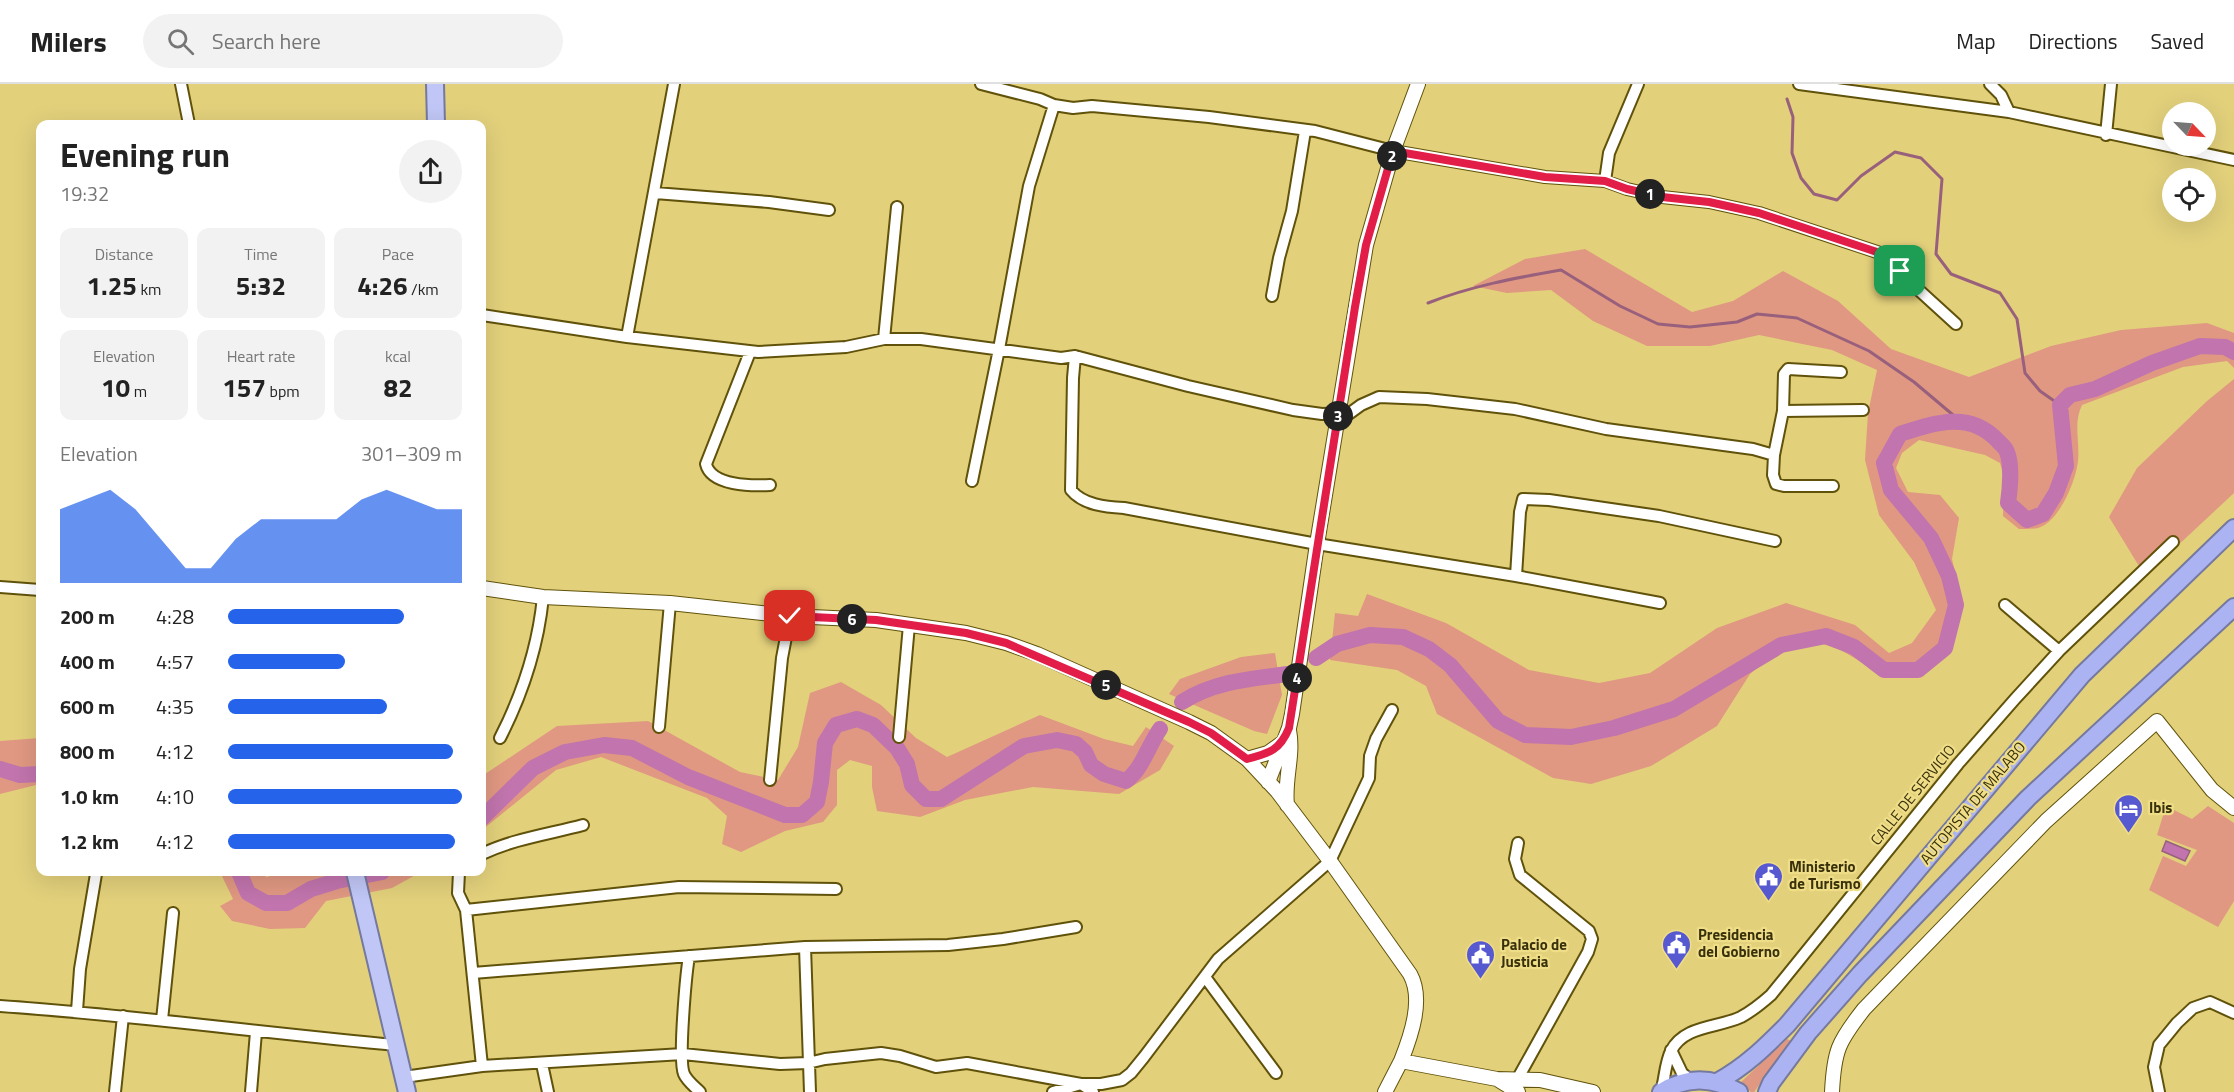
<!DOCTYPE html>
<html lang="en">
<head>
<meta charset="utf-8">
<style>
  :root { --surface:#fff; --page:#f2f2f2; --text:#222; --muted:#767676; --line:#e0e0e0; --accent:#2563eb }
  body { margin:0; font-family:"Titillium Web",sans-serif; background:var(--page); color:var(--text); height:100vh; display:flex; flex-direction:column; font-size:22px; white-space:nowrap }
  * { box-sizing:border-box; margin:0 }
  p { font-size:20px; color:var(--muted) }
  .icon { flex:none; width:33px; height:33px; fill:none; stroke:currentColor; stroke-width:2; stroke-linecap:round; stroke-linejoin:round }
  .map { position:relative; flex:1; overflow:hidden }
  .sheet { position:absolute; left:36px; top:36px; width:450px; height:756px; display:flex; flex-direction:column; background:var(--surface); border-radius:12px; box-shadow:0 6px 24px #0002 }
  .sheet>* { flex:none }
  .needle { width:39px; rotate:115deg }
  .tools { position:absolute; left:2162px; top:18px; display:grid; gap:12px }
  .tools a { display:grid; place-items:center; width:54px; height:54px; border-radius:50%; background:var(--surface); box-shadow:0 6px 24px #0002; font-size:30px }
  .pin { position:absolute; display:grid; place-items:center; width:51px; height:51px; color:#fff; margin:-26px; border-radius:12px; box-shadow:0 3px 9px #0006 }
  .km { position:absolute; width:30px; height:30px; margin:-15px; border-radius:50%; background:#222; color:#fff; font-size:16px; line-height:30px; text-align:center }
  .round { display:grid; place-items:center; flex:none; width:63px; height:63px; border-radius:32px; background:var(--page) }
  .head { display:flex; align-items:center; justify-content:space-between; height:102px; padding:0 24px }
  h1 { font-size:33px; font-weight:700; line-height:45px }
  .metrics { display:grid; grid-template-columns:repeat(3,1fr); gap:9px; height:102px; padding:6px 24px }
  .metrics div { display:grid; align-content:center; border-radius:12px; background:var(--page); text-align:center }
  .metrics b { font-size:26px; font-weight:700 }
  .metrics small { font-size:16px; font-weight:400 }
  .metrics p { font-size:16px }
  .chart { height:168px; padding:12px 24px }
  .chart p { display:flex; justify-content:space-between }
  .chart svg { width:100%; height:108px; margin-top:6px; fill:var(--accent); opacity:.7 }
  ul { padding:0 24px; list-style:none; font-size:20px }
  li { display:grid; grid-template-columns:96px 72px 1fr; align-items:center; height:45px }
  li i { height:15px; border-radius:8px; background:var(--accent) }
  header { display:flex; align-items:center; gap:36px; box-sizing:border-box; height:84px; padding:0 30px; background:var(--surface); border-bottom:2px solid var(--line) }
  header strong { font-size:28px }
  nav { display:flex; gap:33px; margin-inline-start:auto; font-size:21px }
  .search { width:420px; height:54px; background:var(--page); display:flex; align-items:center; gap:15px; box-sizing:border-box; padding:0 21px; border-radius:33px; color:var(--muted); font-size:22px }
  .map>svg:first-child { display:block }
  .green { fill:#e09882 }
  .water { fill:#c174ad; stroke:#98607d; stroke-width:1.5 }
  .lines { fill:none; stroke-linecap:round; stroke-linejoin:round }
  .stream { stroke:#98607d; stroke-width:3 }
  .river { stroke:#c174ad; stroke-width:16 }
  .minor-casing { stroke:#60520a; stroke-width:14 }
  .tertiary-casing { stroke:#60520a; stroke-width:16 }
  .primary-casing { stroke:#75799f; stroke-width:20 }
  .trunk-casing { stroke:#75799f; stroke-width:20 }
  .minor { stroke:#fff; stroke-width:10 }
  .tertiary { stroke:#fff; stroke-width:14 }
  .primary { stroke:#c0c6f5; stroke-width:16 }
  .trunk { stroke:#abb3f2; stroke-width:16 }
  .route-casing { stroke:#fff; stroke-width:12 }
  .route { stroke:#e11d48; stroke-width:8 }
  .labels { text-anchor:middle; stroke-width:4.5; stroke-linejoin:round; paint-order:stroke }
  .street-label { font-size:15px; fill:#38310c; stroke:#efdd87 }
  .poi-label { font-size:15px; font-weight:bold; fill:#38310c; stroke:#efdd87; text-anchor:start }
</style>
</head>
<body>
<header>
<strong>Milers</strong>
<div class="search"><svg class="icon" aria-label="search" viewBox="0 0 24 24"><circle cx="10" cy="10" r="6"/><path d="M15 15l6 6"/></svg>Search here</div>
<nav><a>Map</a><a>Directions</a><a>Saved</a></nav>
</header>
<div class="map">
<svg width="2234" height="1008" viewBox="0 0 2234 1008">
  <rect width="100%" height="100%" fill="#e2d07b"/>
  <path class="green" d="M1585 165 1692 228 1733 217 1783 187 1838 217 1891 265 1969 293 2051 262 2121 246 2207 239 2234 249V284L2227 277 2183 283 2082 321C2073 339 2080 358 2078 377 2076 397 2059 438 2038 444 2032 445 2025 445 2019 445L2003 432 2004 393 2000 379 1985 371 1919 356 1902 369 1896 384 1908 408 1940 411 1959 434 1952 475 1960 509 1961 533 1951 562 1922 592 1886 593 1841 566 1811 556 1781 564 1750 590 1717 642 1651 682 1591 700 1553 694 1437 630 1426 602 1397 586 1330 576 1335 529 1358 532 1367 510 1446 539 1529 586 1599 599 1650 589 1717 544 1786 519 1855 541 1889 569 1912 559 1936 526 1914 478 1879 431 1865 376 1868 329 1877 286 1832 266 1759 251 1710 262H1647L1593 237 1551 206 1507 209 1473 202 1525 175Z
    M2234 295V409L2145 492 2109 433 2137 384 2207 317Z
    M1275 569 1282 611 1267 650 1254 647 1169 610 1180 595 1241 573Z
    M841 598 881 621 916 654 947 673 1040 631 1104 655 1133 662 1146 643 1174 662 1160 686 1119 710 1033 703 965 716 920 733 877 727 872 703V682L850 676 837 686V721L823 738 785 747 741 768 722 760 727 732 707 714 601 673 556 686 482 746V692L557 642 648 637 740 688 778 696 798 663 810 609Z
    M40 654V700L0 710V657Z
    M2166 722 2192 735 2208 722 2234 739V817L2218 843 2149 806 2163 772 2186 782 2197 766 2157 751Z
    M220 788H263L266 793 288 788H421L392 804 326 817 305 844 270 845 232 837 220 822 233 815Z
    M1787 955 1791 957 1754 1008H1751L1740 999Z"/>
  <path class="water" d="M2166 757 2190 767 2185 777 2162 767Z"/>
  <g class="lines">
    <path class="stream" d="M1787 15 1793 33 1792 69 1801 94 1814 110 1837 116 1861 92 1895 68 1921 74 1942 95 1936 170 1951 190 2000 209 2017 235 2025 289 2040 307 2060 321
      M1428 219C1471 202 1515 194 1561 186L1620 222 1658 240 1690 243 1737 238 1757 230 1797 234 1869 267 1914 298 1959 336"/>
    <path class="river" d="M1316 574 1337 560 1370 551 1403 553 1429 565 1450 581 1498 637 1525 651 1571 653 1614 644 1674 625 1781 561 1826 552 1854 563 1884 586H1918L1945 564 1956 521 1949 492 1931 454 1891 406 1884 379 1900 350C1934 339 1970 326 1998 357 2001 360 2006 364 2007 368 2012 380 2010 405 2008 419L2027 436 2043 430 2056 409 2066 382 2060 321 2070 311 2095 305 2152 279 2200 262 2225 263 2234 268
      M1182 618C1215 597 1251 595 1288 590
      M0 685 20 691 40 690
      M482 734 533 684 565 668 604 661 632 664 688 693 785 731H802L817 718 821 698 825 659 836 641 857 635 873 641 897 664 907 680 912 701 926 715H941L1024 662 1057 656 1076 660 1085 668 1091 681 1104 690 1126 697C1143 684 1148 662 1160 645
      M239 788 248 809 266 819H287L311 805 337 797 382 788"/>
    <defs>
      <path id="minor" d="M181 0 189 40
        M981 0 1040 15 1054 21 1073 24 1092 22 1209 33 1315 47 1393 67 1545 93 1605 97 1627 105 1662 113 1709 118 1759 129 1877 168 1956 240
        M1799 0 2009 28 2234 76
        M1990 0 2001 11 2009 28
        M2106 51 2111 0
        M1605 97 1609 69 1638 0
        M655 109 769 118 829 126
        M1272 212 1279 174 1292 127 1305 47
        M482 231 627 253 758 268 846 263 884 255H921L1061 274 1075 272 1188 302 1293 326 1322 330 1350 329 1361 321 1379 313 1427 315 1515 325 1606 345 1753 365 1774 371 1783 327 1784 290 1788 285 1841 288
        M627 253 674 0
        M884 255 897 123
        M750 268 706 380C711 402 752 402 770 401
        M1075 272 1073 294 1071 406C1083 421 1106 423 1124 424L1317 460 1516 492 1520 428 1523 415 1549 416 1659 432 1775 457
        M1783 327 1863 326
        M1774 371 1773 391 1776 400 1784 402H1833
        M972 397 999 265 1029 102 1054 21
        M1516 492 1660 519
        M0 503 40 506
        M2005 521 2059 567
        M659 643 670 519
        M899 653 909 541
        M500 654C523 609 538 563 543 513
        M770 696 782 574 790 532
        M482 770C513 755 549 750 583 741
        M459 788 458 809 466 826 482 982
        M466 826 679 803 836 805
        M805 863 810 1008
        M689 872C686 891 678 976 684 990 687 997 695 1003 700 1008
        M473 889 805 863 948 861 1003 855 1076 843
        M1205 893 1276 989
        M0 922C132 931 264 949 396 961
        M77 927 80 885 96 790
        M162 936 173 829
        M1671 966 1682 989 1690 996
        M542 980 548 1008
        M404 993 482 982 683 970 780 980 808 979 825 975 881 969 900 972 936 983 967 979 1081 1000H1101L1122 996 1131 989 1144 973 1218 875 1330 777 1369 694 1370 672 1376 655 1392 626
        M1518 994 1588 868 1592 855 1589 847 1520 791 1515 775 1518 759
        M115 1008 123 932
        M251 1008 256 948
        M1053 1008 1081 1000 1093 1008
        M1661 1008C1665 995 1665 979 1671 967 1684 941 1718 944 1741 933 1752 927 1762 919 1771 911L1958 680 2015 615 2059 567 2173 458
        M2159 1008 2154 983 2159 961 2177 939 2193 924 2210 918 2234 929"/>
      <path id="tertiary" d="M482 504 543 513 670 519 790 532 876 536 966 549 1006 559 1037 570 1189 638 1211 649 1247 675 1277 707 1330 777 1410 890C1424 915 1411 952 1401 977
        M1247 675 1268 669 1282 659
        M1268 698 1289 644 1292 630 1317 460 1366 161 1393 67 1418 0
        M1287 721C1284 696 1294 671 1289 646
        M1497 995 1518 1008
        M1385 1008 1401 977 1497 995 1540 996 1593 1008
        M1832 1008C1834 967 1838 958 1864 925L2046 737 2157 637 2212 706 2234 724"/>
      <path id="primary" d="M435 0 436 40
        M355 788 407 1008"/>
      <path id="trunk" d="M1717 998C1745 983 1765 963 1787 941L2082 591 2234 444
        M1661 1008C1687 992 1713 993 1739 1008
        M1767 1008 1771 999 1808 949 1860 890 2028 714 2234 523"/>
    </defs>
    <use href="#minor" class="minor-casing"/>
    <use href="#tertiary" class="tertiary-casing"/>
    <use href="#primary" class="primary-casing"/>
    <use href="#trunk" class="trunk-casing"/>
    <use href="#minor" class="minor"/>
    <use href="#tertiary" class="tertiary"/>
    <use href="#primary" class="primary"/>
    <use href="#trunk" class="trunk"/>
  </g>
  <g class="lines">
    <defs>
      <path id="route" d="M790 532 876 536 966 549 1006 559 1189 638 1211 649 1247 675C1270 669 1280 666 1289 644L1355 223 1366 161 1393 67 1545 93 1605 97 1627 105 1662 113 1709 118 1759 129 1877 168 1900 187"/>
    </defs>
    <use href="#route" class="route-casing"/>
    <use href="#route" class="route"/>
  </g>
  <defs>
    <symbol id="hotel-pin" viewBox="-11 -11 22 30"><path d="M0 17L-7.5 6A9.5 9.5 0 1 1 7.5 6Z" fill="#5759d1" stroke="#efdd87"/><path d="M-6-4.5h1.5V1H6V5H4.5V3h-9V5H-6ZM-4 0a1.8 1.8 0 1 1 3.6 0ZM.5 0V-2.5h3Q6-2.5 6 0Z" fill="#fff"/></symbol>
    <symbol id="civic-pin" viewBox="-11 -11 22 30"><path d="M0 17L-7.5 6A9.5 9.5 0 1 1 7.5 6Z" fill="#5759d1" stroke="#efdd87"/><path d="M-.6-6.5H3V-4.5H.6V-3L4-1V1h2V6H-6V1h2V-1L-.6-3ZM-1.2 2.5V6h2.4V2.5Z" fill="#fff"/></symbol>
  </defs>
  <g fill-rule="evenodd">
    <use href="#hotel-pin" x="2112" y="708" width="33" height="45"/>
    <use href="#civic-pin" x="1752" y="776" width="33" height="45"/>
    <use href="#civic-pin" x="1660" y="844" width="33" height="45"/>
    <use href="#civic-pin" x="1464" y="854" width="33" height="45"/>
  </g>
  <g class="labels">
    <g class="street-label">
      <text transform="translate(1913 711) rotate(-51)" y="5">CALLE DE SERVICIO</text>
      <text transform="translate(1973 719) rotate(-50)" y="5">AUTOPISTA DE MALABO</text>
    </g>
    <g class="poi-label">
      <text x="2149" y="729">Ibis</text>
      <text x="1789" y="788">Ministerio<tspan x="1789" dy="17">de Turismo</tspan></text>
      <text x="1698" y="856">Presidencia<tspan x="1698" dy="17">del Gobierno</tspan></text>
      <text x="1501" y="866">Palacio de<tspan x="1501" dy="17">Justicia</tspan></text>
    </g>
  </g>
</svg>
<div class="tools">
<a><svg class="needle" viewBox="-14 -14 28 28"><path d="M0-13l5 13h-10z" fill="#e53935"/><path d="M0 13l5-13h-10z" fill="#767676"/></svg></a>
<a><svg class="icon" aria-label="locate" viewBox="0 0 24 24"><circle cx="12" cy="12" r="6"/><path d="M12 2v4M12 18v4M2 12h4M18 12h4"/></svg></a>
</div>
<div class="pin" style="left:1900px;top:187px;background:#1e9e55"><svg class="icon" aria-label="arrive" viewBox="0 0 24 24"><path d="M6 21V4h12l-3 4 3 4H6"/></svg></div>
<div class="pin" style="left:790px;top:532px;background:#d93025"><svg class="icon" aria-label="check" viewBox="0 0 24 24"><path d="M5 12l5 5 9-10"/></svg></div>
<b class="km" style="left:1650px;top:110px">1</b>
<b class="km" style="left:1392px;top:72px">2</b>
<b class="km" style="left:1338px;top:332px">3</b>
<b class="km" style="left:1297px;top:594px">4</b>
<b class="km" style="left:1106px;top:601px">5</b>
<b class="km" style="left:852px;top:535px">6</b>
<section class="sheet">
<div class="head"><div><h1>Evening run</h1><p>19:32</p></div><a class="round"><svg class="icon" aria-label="share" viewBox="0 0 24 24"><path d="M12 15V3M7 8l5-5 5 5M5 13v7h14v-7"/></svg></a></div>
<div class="metrics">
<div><p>Distance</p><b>1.25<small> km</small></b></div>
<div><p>Time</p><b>5:32</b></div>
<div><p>Pace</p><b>4:26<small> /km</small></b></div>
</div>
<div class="metrics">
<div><p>Elevation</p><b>10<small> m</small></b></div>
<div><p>Heart rate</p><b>157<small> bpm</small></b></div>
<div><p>kcal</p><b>82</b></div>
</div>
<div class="chart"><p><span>Elevation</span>301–309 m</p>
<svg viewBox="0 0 160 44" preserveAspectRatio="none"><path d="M0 44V14L10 10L20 6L30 14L40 26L50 38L60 38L70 26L80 18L90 18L100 18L110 18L120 10L130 6L140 10L150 14L160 14V44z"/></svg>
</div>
<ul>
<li><b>200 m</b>4:28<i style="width:75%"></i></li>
<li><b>400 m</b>4:57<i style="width:50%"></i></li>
<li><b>600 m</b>4:35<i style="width:68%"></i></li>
<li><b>800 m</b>4:12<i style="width:96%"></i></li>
<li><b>1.0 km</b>4:10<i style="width:100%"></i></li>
<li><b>1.2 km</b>4:12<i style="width:97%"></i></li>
</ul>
</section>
</div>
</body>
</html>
